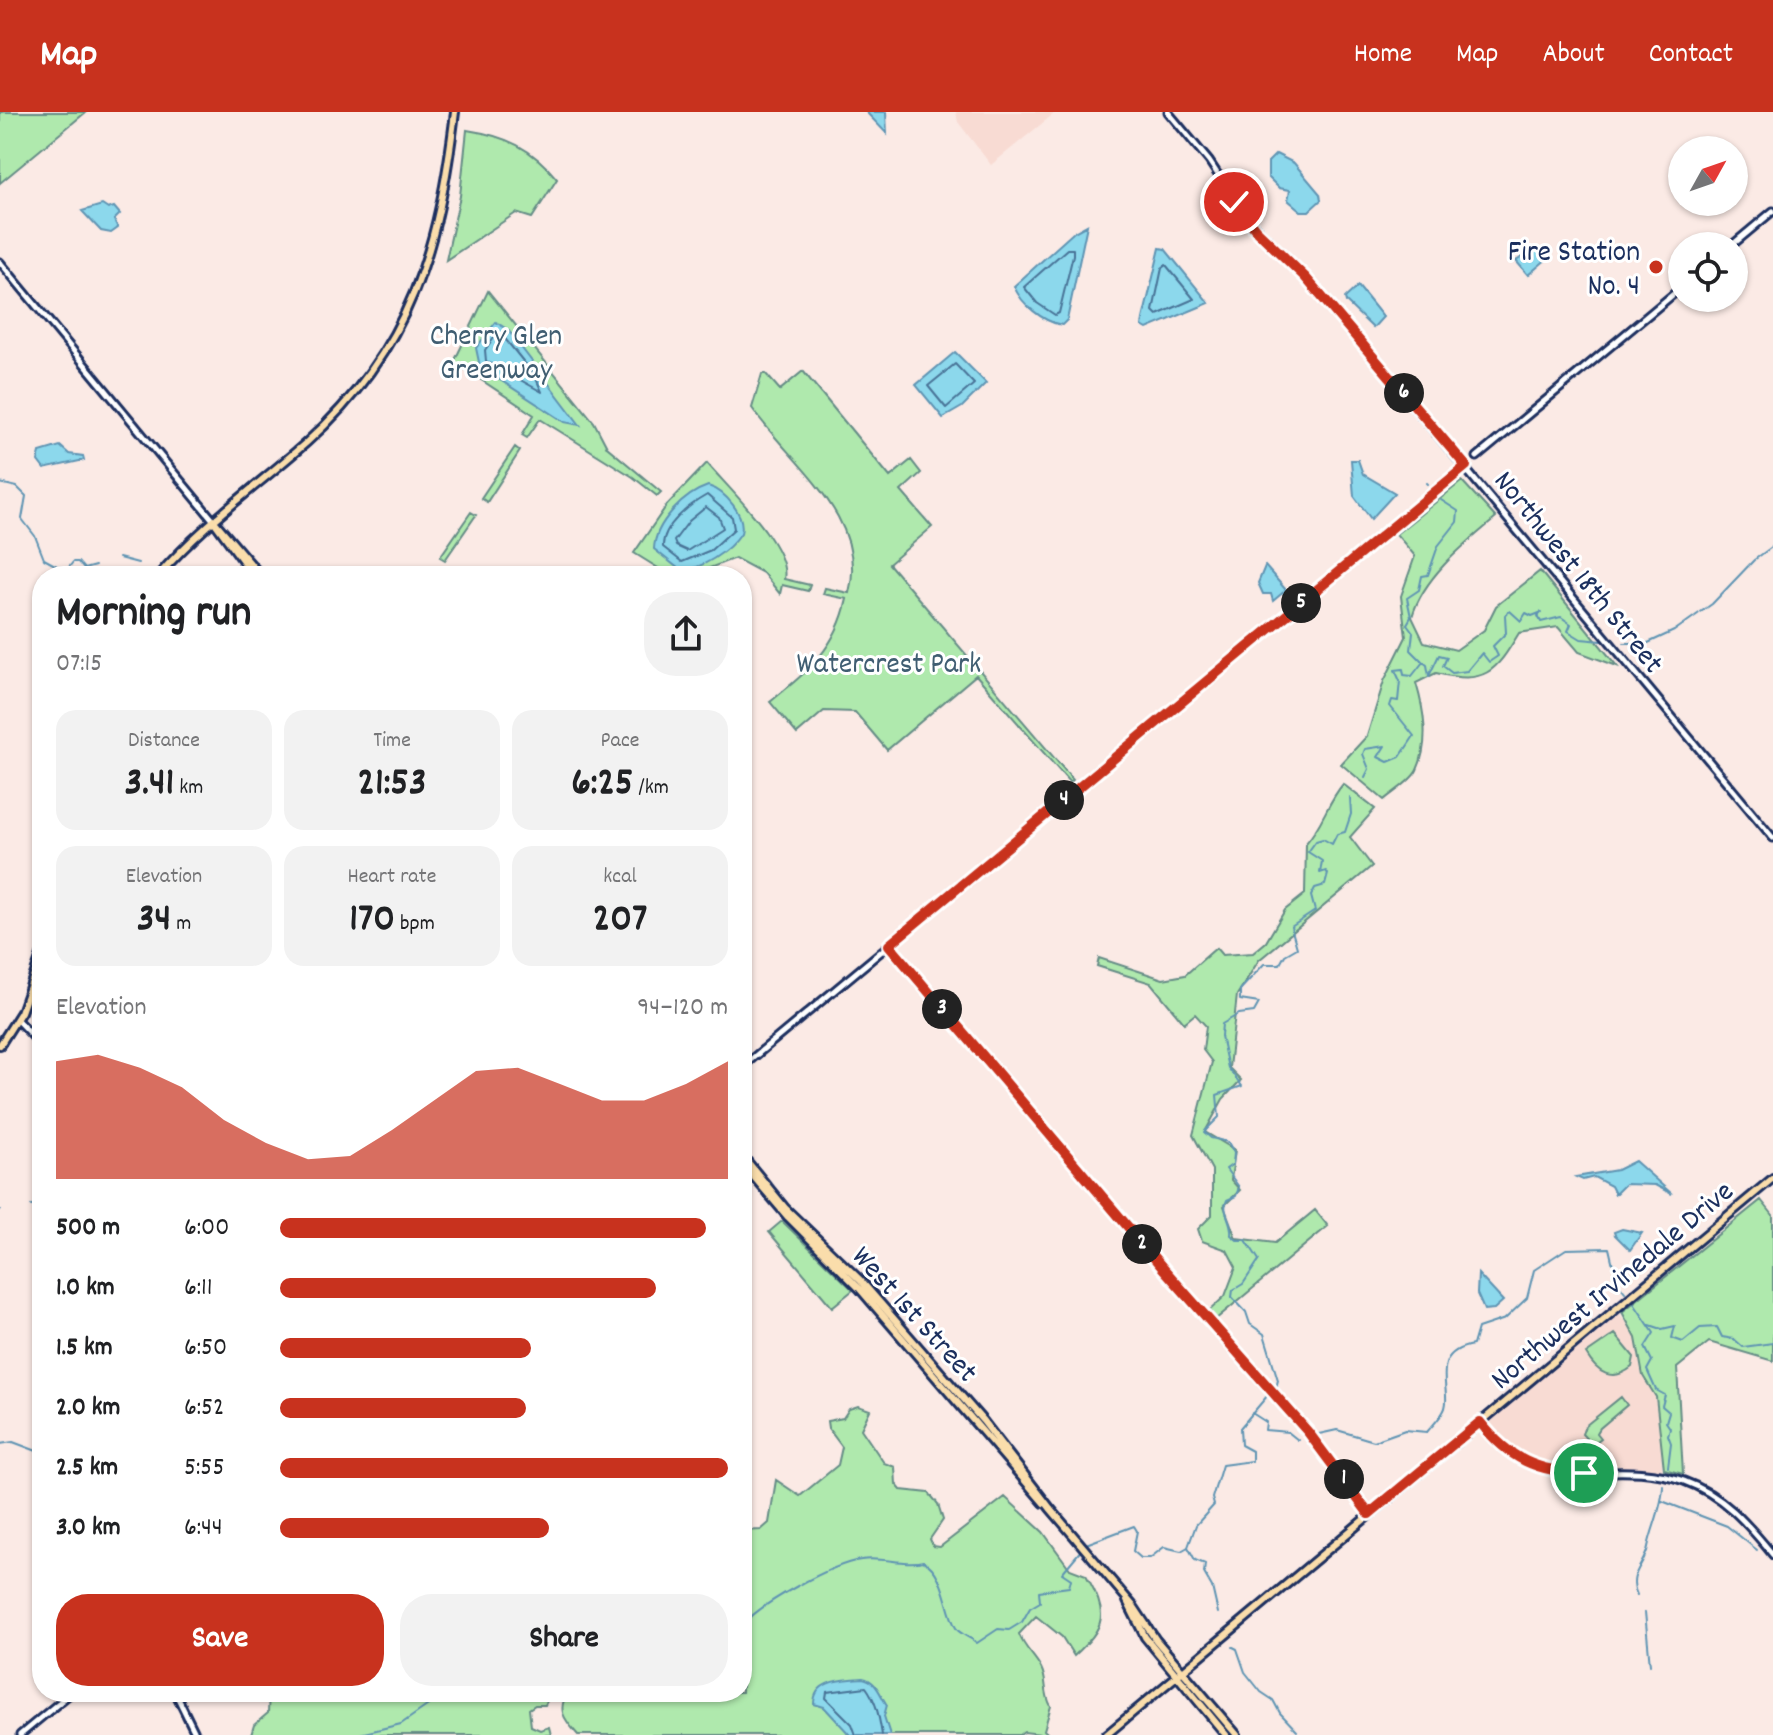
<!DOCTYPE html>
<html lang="en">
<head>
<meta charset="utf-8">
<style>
  :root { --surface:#fff; --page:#f2f2f2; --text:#202124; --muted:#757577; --accent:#c8321e }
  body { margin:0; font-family:Dekko,sans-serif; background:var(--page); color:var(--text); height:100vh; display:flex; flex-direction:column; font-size:30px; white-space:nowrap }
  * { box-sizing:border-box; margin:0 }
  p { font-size:26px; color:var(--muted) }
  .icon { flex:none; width:44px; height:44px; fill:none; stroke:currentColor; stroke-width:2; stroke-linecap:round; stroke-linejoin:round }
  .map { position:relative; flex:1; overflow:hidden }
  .drawer { position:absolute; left:32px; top:454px; width:720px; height:1136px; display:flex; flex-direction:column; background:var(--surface); border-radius:32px; box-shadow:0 2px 6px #0004 }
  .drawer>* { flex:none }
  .needle { width:52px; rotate:50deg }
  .tools { position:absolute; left:1668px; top:24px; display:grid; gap:16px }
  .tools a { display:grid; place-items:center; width:80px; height:80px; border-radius:50%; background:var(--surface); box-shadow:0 2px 6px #0004; font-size:40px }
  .pin { position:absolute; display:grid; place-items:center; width:68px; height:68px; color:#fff; margin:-34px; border:4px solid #fff; border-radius:50%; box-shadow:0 2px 8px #0007 }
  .km { position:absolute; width:40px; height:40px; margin:-20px; border-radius:50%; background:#222; color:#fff; font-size:22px; line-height:40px; text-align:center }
  .round { display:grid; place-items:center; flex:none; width:84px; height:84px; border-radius:32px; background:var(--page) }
  .summary { display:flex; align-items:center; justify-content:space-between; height:136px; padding:0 24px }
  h1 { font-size:44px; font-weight:800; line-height:60px }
  .figures { display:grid; grid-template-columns:repeat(3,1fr); gap:12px; height:136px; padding:8px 24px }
  .figures div { display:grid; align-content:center; border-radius:20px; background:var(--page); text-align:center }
  .figures b { font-size:40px; font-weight:800 }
  .figures small { font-size:22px; font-weight:400 }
  .figures p { font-size:22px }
  .chart { height:224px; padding:16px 24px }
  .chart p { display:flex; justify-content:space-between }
  .chart svg { width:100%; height:144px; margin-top:8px; fill:var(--accent); opacity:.7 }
  .cta { display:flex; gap:16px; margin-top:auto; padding:16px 24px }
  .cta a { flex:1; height:92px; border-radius:32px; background:var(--accent); color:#fff; font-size:32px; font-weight:800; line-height:92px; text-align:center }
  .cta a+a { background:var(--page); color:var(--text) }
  ul { padding:0 24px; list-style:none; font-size:26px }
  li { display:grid; grid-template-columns:128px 96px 1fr; align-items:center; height:60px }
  li i { height:20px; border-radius:10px; background:var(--accent) }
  header { display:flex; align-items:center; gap:48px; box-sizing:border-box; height:112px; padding:0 40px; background:var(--accent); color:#fff }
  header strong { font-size:38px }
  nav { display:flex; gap:44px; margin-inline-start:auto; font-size:28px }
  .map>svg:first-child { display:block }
  .built { fill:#f8dbd3 }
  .green { fill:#afe9ad; stroke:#658c86; stroke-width:2 }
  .water { fill:#8cd8ec; stroke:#5f94b3; stroke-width:2 }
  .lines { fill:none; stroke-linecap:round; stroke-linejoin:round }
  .shore { stroke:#487397; stroke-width:2 }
  .stream { stroke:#5f94b3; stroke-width:2 }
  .minor-casing { stroke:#1b2f5e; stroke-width:11 }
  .major-casing { stroke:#1b2f5e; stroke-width:12 }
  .minor { stroke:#fff; stroke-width:5 }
  .major { stroke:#faddab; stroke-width:6 }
  .route-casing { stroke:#fff; stroke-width:16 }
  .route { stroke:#c8321e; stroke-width:10 }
  .poi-dot { fill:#c8321e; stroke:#fff; stroke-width:3 }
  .labels { text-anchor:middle; stroke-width:6; stroke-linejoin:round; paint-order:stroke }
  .poi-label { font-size:30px; fill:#1b2f5e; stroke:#fff; text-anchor:end }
  .park-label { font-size:30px; fill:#405e72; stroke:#fff }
  .street-label { font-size:30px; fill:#1b2f5e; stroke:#fff }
</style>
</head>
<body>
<header>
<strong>Map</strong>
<nav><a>Home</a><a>Map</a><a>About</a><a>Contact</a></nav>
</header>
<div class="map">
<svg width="1773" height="1623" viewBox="0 0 1773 1623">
  <rect width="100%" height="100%" fill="#fbeae5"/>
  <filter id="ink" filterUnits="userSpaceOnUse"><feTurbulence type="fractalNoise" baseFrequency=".0125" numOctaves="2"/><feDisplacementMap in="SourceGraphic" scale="16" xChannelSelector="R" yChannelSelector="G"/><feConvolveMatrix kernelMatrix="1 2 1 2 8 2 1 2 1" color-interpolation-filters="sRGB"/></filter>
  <g filter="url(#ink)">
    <path class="built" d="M956 0H1056L991 53 958 10Z
      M1617 1199 1658 1248 1662 1361 1563 1358 1541 1355 1513 1341 1487 1313 1488 1308Z"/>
    <path class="green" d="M0 0H86L0 71Z
      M467 18C506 24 532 36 557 67L532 106 516 101 446 148 460 84Z
      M488 179 594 310 607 335 661 380 657 384 633 365 540 307 527 326 522 323 534 303 454 250Z
      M803 259 890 365 911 348 921 361 901 379 932 415 889 452 1073 668 1070 671 976 563 887 638 855 600 824 599 797 622 770 590C808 559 836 537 847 487L823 482 825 476 849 481C869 405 791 352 752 296L762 262H766L780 278Z
      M515 335 520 339 487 390 481 386Z
      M707 351C728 376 791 435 784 467L810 473 808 479 782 473 780 482 763 461 735 446 707 457 702 464H671L634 441 667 393Z
      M1462 369 1496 406C1466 431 1423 465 1412 505L1424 530 1456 538 1484 518 1496 494 1540 459 1617 554 1579 540 1558 515 1519 521C1495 561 1485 573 1436 561L1416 571C1424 598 1430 630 1417 658 1412 669 1393 680 1384 688L1341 652 1367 624 1384 569 1406 525 1401 484 1415 444 1396 422Z
      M471 400 476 403 445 448 440 445Z
      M1343 672 1375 697 1350 725 1372 754 1259 848 1237 883 1229 956 1241 968 1223 987 1205 1020 1235 1038 1231 1068 1240 1078 1224 1094 1236 1126 1275 1131 1315 1098 1328 1114 1216 1207 1209 1199 1225 1184 1236 1155 1227 1138 1202 1129 1198 1117 1212 1103V1058L1193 1023 1212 950 1203 938 1206 914 1195 902 1184 911 1151 871 1097 854 1099 846 1163 867 1185 863 1216 836 1222 843 1253 841 1266 830 1285 798 1305 782 1306 731C1323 712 1327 691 1343 672Z
      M1761 1088 1773 1103V1249L1709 1230 1677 1256 1683 1362 1664 1357 1656 1285 1643 1264 1636 1226 1622 1200Z
      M782 1109 853 1178 832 1195 769 1120Z
      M1615 1222 1634 1245 1632 1255C1612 1271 1597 1261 1586 1242Z
      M1621 1285 1627 1293 1600 1316 1597 1321 1601 1326 1592 1333 1582 1322 1585 1314Z
      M858 1294 870 1298 861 1317 884 1351 895 1355 896 1372 901 1378 929 1381 938 1392 943 1408 930 1427 933 1434 940 1435 1005 1385 1043 1420 1070 1457 1086 1463C1109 1503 1106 1514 1074 1544L1062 1525 1036 1504 1019 1522C1024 1536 1034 1543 1041 1556 1048 1569 1043 1581 1051 1594L1044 1618 1049 1623 1024 1620 1020 1623H578C565 1608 556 1599 568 1580H742V1419L761 1418 769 1411 776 1368 800 1384 838 1353 842 1335 828 1316 827 1309 843 1306 849 1297Z
      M269 1580H536L548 1587 545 1593H535L529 1597 531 1614 540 1618 549 1615 551 1623H251L254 1613 268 1601Z"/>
    <path class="water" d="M866 0H886L887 22Z
      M1276 42 1294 51 1320 82 1321 88 1309 99H1301L1288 88 1290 78 1279 76 1268 65V50Z
      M102 93 108 97 114 95 120 102 114 108 118 116 111 121 101 119 82 99Z
      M1087 113 1067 208 1062 213C1043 210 1021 192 1014 174L1074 120Z
      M1160 136 1165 137 1209 191 1147 217 1142 214 1143 207Z
      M1537 136 1548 146 1528 163 1516 149Z
      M1358 174 1383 205 1373 216 1346 190 1345 186Z
      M496 210 508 218 580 313 565 310 480 255 476 236Z
      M955 240 986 271 962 295 943 306 916 273Z
      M60 334 69 342 83 344 84 348 44 357 38 349 40 340Z
      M1351 348H1358L1363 362 1395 381 1371 407 1354 384Z
      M708 374C725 379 746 403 741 421 730 438 700 460 679 457L654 437C655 411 684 382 708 374Z
      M1265 454 1286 478 1273 489 1271 482H1263L1258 471Z
      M1635 1049 1672 1082 1655 1073 1625 1072 1615 1082 1611 1074 1594 1065 1583 1068 1576 1065 1617 1058Z
      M1622 1117 1642 1121 1630 1138 1615 1123 1614 1120Z
      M1478 1162 1503 1189 1494 1197 1484 1198 1477 1182Z
      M863 1566C877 1569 880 1583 887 1593L884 1604 890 1623H850L824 1595 814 1592C814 1567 843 1568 863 1566Z"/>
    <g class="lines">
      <path class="shore" d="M1067 137H1073V143L1059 201 1055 203 1037 191 1024 175Z
        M1166 153 1194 187 1157 203 1153 199 1162 156Z
        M496 222 502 223 535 264 542 280 486 249 485 238Z
        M955 252 974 272 946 296 928 274Z
        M707 383 732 405 734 417 711 438 682 450 663 435C662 414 689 393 707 383Z
        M706 395 719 405 723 416 687 439 676 434 674 429 689 409Z
        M856 1623 852 1612 826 1586 827 1580 866 1575C877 1590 879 1605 882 1623"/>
      <path class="stream" d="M0 371 17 375 26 384 22 407 35 424 44 447 66 459 73 450H78L84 457 95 454
        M1427 371 1428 372
        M119 446 138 451
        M1624 531H1648L1674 519 1712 492 1754 448 1773 434
        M1423 550 1411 538 1413 520 1407 512 1411 505 1407 486 1419 478 1422 464 1428 463 1438 434 1457 410 1458 399 1441 388
        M1365 665 1369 657 1363 642 1365 637 1385 634 1378 645 1388 650 1400 645 1414 624 1390 594 1392 588 1398 589 1400 569 1395 558 1403 557 1404 563 1412 564 1423 550 1427 553 1429 564 1439 543 1447 545 1443 554 1452 561 1467 559 1482 541 1489 550 1498 544 1493 534 1506 521 1505 503 1510 499 1521 509 1526 501 1532 504 1542 500 1538 504 1541 510 1561 505 1571 512 1568 519 1581 527 1602 529
        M31 1094 42 1093
        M0 1098H1
        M1633 1190 1654 1221 1645 1235 1652 1249 1647 1258 1656 1278 1665 1283 1662 1294 1669 1300 1666 1310 1670 1316 1668 1323 1671 1331 1668 1355
        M1650 1213 1662 1217 1675 1214 1672 1226 1683 1230 1700 1216 1717 1215 1722 1225 1734 1227 1743 1235 1773 1231
        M1276 1276 1278 1268 1264 1222 1250 1212 1246 1200 1232 1185 1233 1178 1243 1172 1259 1148 1246 1128H1237L1231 1123C1233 1109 1221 1100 1227 1088L1236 1084 1239 1075 1226 1057 1233 1052 1234 1041 1228 1030 1211 1026 1204 1020 1219 1005 1217 983 1242 974 1228 956 1221 924 1222 912 1239 902 1254 900 1259 891 1240 888V878L1264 852H1280L1285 843 1297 836 1291 815 1315 799 1311 784 1315 776 1325 773 1328 762 1326 759 1320 761 1322 749 1308 740 1316 729 1323 727 1332 732 1337 722 1345 720 1351 702 1350 685
        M1252 1301 1266 1310 1265 1318 1288 1320 1298 1328
        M1319 1322 1337 1318 1374 1329 1405 1318 1427 1320C1432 1314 1440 1306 1443 1300 1455 1282 1425 1241 1473 1233L1478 1216 1505 1207 1527 1186 1534 1158 1566 1137 1609 1136 1617 1170 1625 1180
        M0 1332 13 1330 42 1341
        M1662 1389 1727 1414 1757 1438
        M1086 1432 1134 1414 1137 1419 1133 1439 1141 1446H1150L1164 1435 1181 1439 1188 1435 1196 1413 1214 1393 1212 1386 1222 1353 1252 1349V1339L1241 1333 1240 1316 1268 1283
        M1188 1435 1195 1448 1205 1452 1204 1461 1212 1475 1218 1501
        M1637 1483C1627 1462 1645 1453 1648 1435 1652 1415 1663 1394 1663 1373
        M1645 1500 1650 1553
        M742 1514C759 1492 832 1452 861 1448 881 1444 904 1454 923 1449 945 1460 945 1497 956 1516 959 1522 972 1526 977 1531L998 1517 1009 1518 1022 1510 1030 1496 1040 1490 1039 1479 1069 1475 1071 1467 1062 1461 1082 1437
        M1233 1535 1237 1537 1245 1560 1261 1580 1273 1588 1280 1601 1297 1619
        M356 1623 401 1612 447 1580"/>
      <defs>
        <path id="minor" d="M1168 0 1209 49 1247 107 1305 165 1385 260 1773 726
          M1731 134 1773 99
          M0 150 214 409
          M1477 345 1682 175
          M889 833 1166 1160 1308 1320 1369 1402
          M17 908 42 934
          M742 955 1466 354
          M1480 1310C1544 1394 1603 1341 1684 1369 1723 1383 1747 1411 1773 1443
          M175 1580 196 1623
          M20 1623 72 1580"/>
        <path id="major" d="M214 409 261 464
          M216 412 254 464
          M158 464C202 413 257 374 307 330 411 237 439 134 455 0
          M0 933 21 900 42 841
          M742 1043 785 1096 860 1168 983 1309 1050 1396 1134 1495 1156 1528 1237 1623
          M742 1051 788 1105 860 1177 1044 1391
          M1127 1489 1145 1525 1226 1623
          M1106 1623 1773 1066"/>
      </defs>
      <use href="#minor" class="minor-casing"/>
      <use href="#major" class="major-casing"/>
      <use href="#minor" class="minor"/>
      <use href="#major" class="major"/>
    </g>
  </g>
  <g class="lines" filter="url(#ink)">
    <defs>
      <path id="route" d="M1234 90 1256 118 1305 165 1466 354 889 833 1162 1155 1308 1320 1369 1402 1480 1310C1509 1347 1537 1360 1584 1361"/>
    </defs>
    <use href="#route" class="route-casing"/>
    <use href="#route" class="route"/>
  </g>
  <circle class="poi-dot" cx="1656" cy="155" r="8"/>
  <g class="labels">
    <g class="poi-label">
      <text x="1640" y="148">Fire Station<tspan x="1640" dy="34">No. 4</tspan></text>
    </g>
    <g class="park-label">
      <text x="496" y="232">Cherry Glen<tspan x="496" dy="34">Greenway</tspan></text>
      <text x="889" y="560">Watercrest Park</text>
    </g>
    <g class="street-label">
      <text transform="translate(1580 459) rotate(51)" y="10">Northwest 18th Street</text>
      <text transform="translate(1611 1172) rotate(-40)" y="10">Northwest Irvinedale Drive</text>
      <text transform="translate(916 1201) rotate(48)" y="10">West 1st Street</text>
    </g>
  </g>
</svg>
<div class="tools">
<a><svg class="needle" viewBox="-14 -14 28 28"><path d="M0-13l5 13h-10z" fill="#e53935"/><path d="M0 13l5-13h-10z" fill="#757577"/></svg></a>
<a><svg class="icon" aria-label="locate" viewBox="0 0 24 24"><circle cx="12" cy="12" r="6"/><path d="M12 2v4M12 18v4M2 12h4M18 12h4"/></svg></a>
</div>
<div class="pin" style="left:1584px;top:1361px;background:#1e9e55"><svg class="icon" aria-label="arrive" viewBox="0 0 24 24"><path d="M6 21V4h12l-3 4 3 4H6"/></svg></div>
<div class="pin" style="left:1234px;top:90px;background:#d93025"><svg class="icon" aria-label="check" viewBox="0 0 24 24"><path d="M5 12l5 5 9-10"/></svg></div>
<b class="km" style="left:1344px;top:1367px">1</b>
<b class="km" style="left:1142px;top:1132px">2</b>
<b class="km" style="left:942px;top:897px">3</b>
<b class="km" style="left:1064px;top:688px">4</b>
<b class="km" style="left:1301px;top:491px">5</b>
<b class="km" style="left:1404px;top:281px">6</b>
<section class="drawer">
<div class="summary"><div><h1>Morning run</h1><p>07:15</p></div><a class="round"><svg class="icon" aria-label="share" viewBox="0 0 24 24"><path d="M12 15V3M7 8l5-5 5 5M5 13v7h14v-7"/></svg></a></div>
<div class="figures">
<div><p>Distance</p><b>3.41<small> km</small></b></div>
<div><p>Time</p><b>21:53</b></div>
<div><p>Pace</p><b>6:25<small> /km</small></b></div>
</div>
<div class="figures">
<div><p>Elevation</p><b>34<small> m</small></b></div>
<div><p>Heart rate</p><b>170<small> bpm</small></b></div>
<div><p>kcal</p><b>207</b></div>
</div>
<div class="chart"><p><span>Elevation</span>94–120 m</p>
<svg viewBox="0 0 160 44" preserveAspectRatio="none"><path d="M0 44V8L10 6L20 10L30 16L40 26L50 33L60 38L70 37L80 29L90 20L100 11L110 10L120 15L130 20L140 20L150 15L160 8V44z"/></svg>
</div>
<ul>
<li><b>500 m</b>6:00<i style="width:95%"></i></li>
<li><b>1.0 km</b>6:11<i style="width:84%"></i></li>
<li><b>1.5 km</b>6:50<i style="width:56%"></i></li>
<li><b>2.0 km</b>6:52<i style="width:55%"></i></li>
<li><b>2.5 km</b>5:55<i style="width:100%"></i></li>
<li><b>3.0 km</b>6:44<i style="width:60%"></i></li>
</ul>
<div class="cta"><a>Save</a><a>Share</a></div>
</section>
</div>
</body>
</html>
